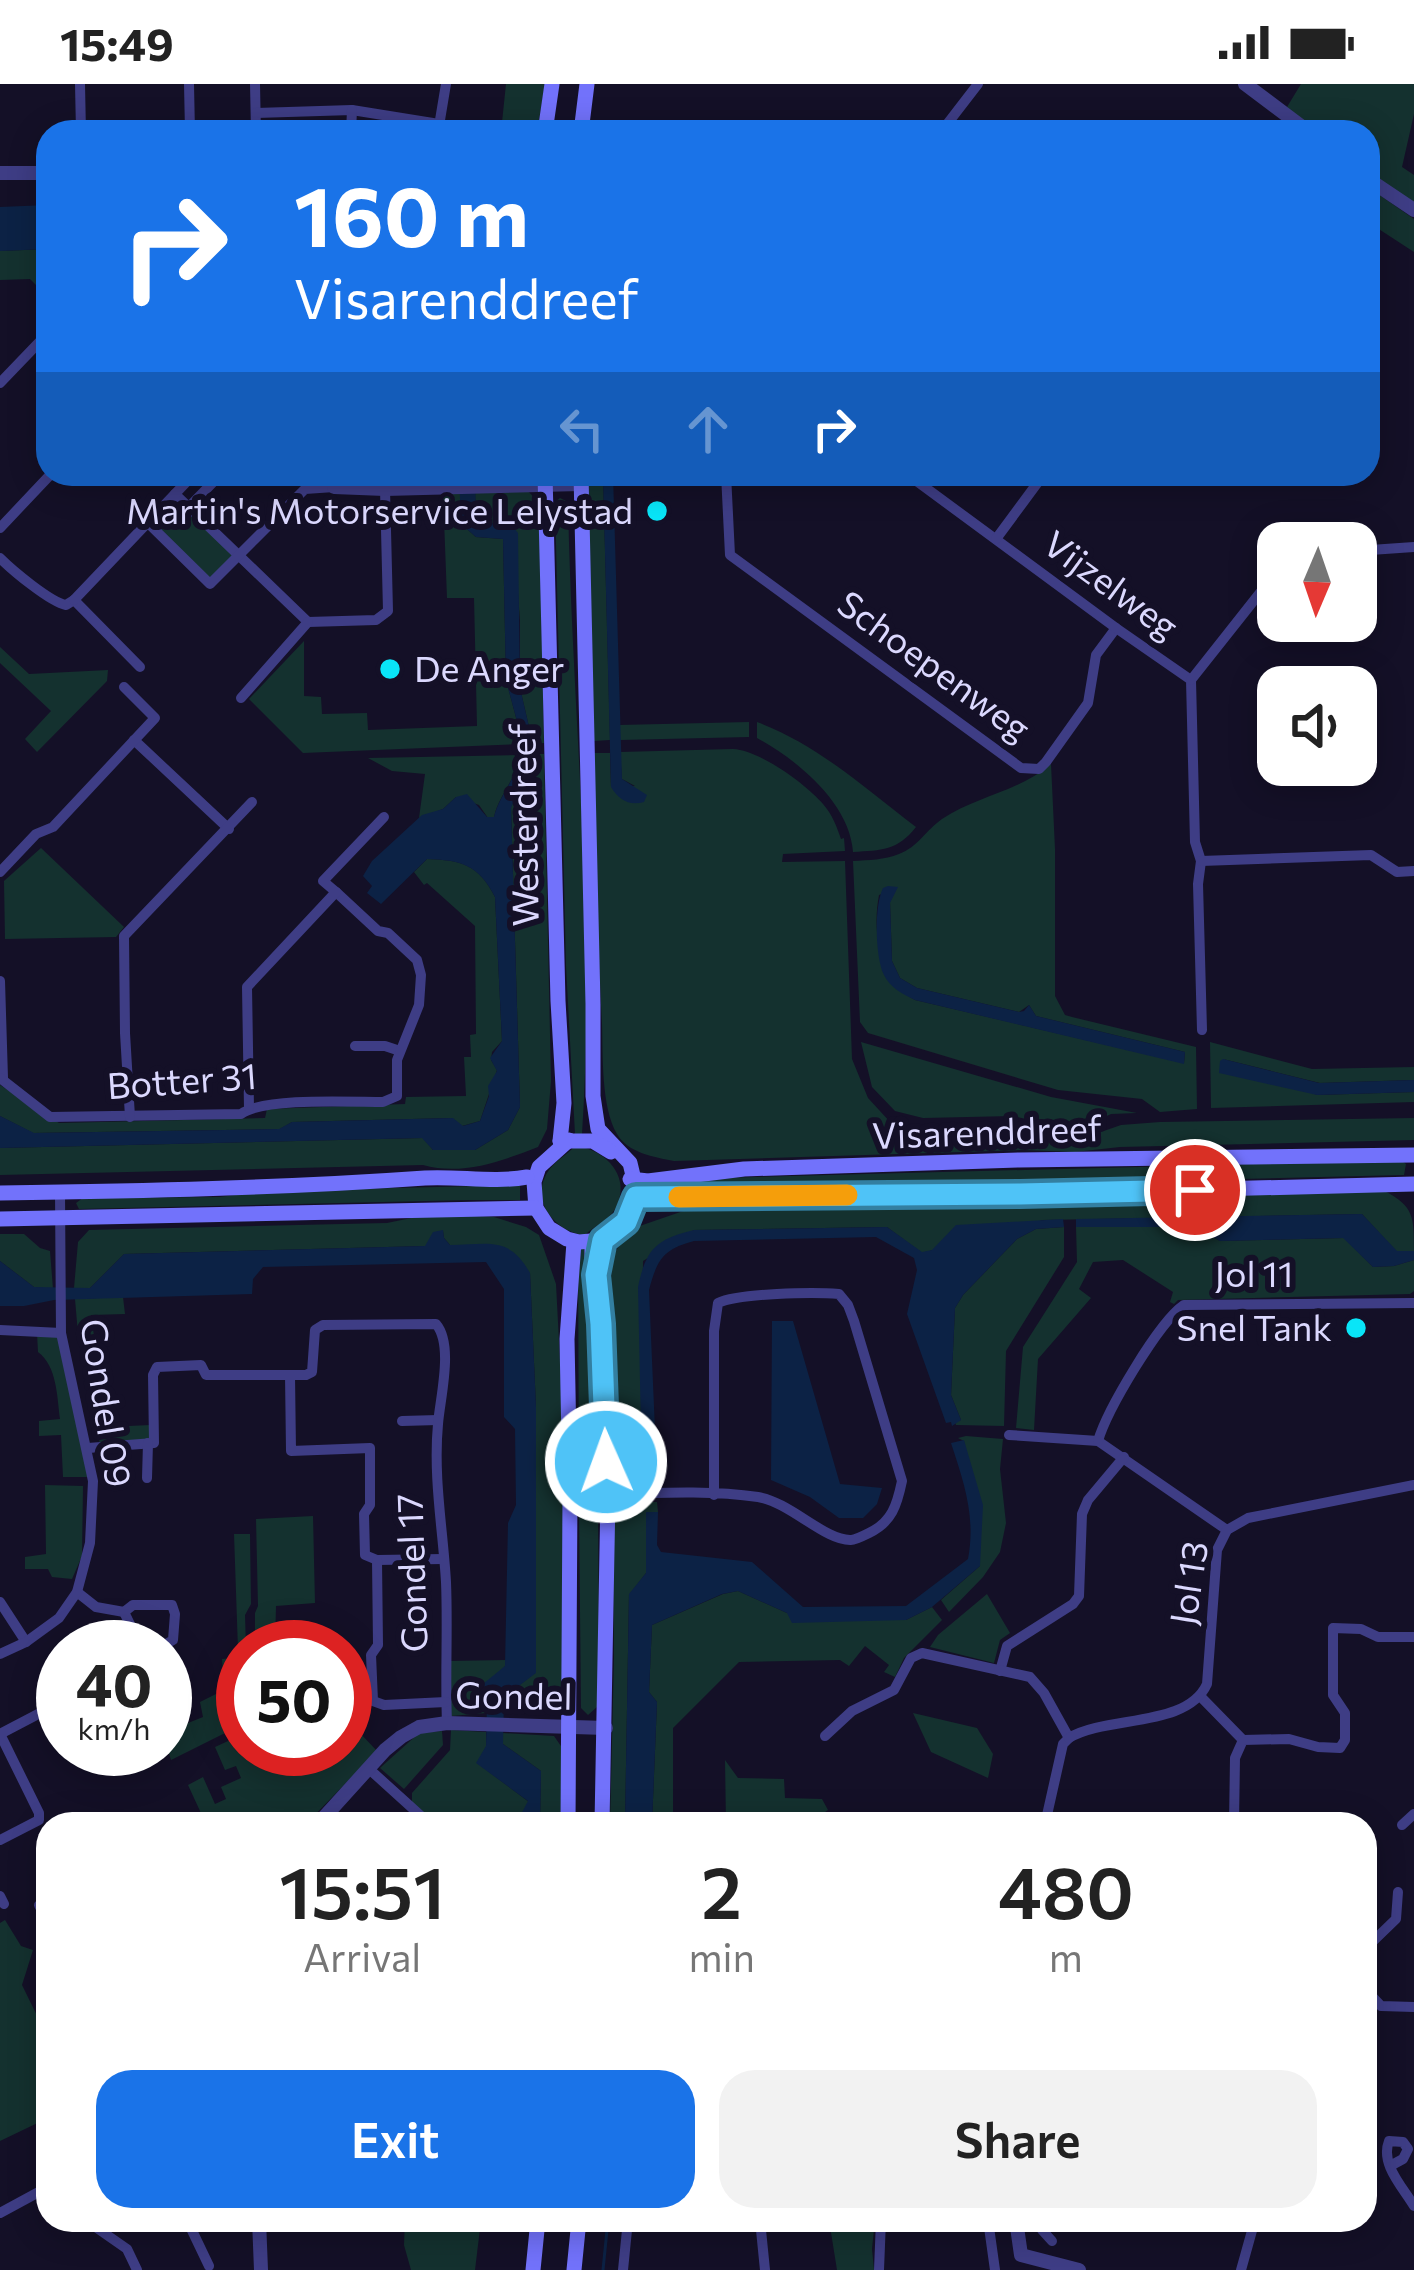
<!DOCTYPE html>
<html lang="en">
<head>
<meta charset="utf-8">
<style>
	:root { --surface:#fff; --page:#f2f2f2; --text:#222; --muted:#767676; --accent:#1a73e8 }
	body { margin:0; font-family:Commissioner,sans-serif; background:var(--page); color:var(--text); height:100vh; display:flex; flex-direction:column; font-size:45px; white-space:nowrap }
	* { box-sizing:border-box; margin:0 }
	p { font-size:39px; color:var(--muted) }
	.icon { flex:none; width:66px; height:66px; fill:none; stroke:currentColor; stroke-width:2; stroke-linecap:round; stroke-linejoin:round }
	.map { position:relative; flex:1; overflow:hidden }
	.panel { position:absolute; left:36px; top:1728px; width:1341px; height:420px; display:flex; flex-direction:column; background:var(--surface); border-radius:36px; box-shadow:0 6px 30px #0003 }
	.panel>* { flex:none }
	.banner { position:absolute; left:36px; top:36px; width:1344px; height:366px; border-radius:36px; box-shadow:0 6px 30px #0003; background:#1a73e8; color:#fff; overflow:hidden }
	.needle { width:78px; rotate:182deg }
	.tools { position:absolute; left:1257px; top:438px; display:grid; gap:24px }
	.tools a { display:grid; place-items:center; width:120px; height:120px; border-radius:24px; background:var(--surface); box-shadow:0 6px 30px #0003; font-size:60px }
	.speed { position:absolute; left:36px; top:1536px; display:flex; gap:24px; font-size:60px; font-weight:700; text-align:center }
	.speed>* { display:grid; place-content:center; width:156px; height:156px; border-radius:50%; background:var(--surface); box-shadow:0 6px 30px #0003; line-height:1 }
	.speed small { font-size:30px; font-weight:400 }
	.speed .limit { border:18px solid #d22; background:#fff; color:#111 }
	.pin { position:absolute; display:grid; place-items:center; width:102px; height:102px; color:#fff; margin:-51px; border:6px solid #fff; border-radius:50%; box-shadow:0 3px 12px #0007 }
	.me { position:absolute; width:132px; margin:-66px; rotate:358deg; stroke-linejoin:round; filter:drop-shadow(0 0 9px #0008) }
	.turn { display:flex; align-items:center; gap:42px; height:252px; padding:0 60px; font-size:54px }
	.turn .icon { width:156px; height:156px; stroke-width:2.5 }
	.turn b { display:block; font-size:84px; line-height:102px }
	.lanes { display:flex; align-items:center; height:114px; padding:0 60px; background:#0003; justify-content:center; gap:60px; direction:ltr }
	.lanes .off { opacity:.35 }
	.eta { display:flex; justify-content:space-evenly; align-items:center; height:204px; text-align:center }
	.eta b { font-size:72px; font-weight:600; line-height:84px }
	.action { display:flex; gap:24px; margin-top:auto; padding:24px 60px }
	.action a { flex:1; height:138px; border-radius:36px; background:var(--accent); color:#fff; font-size:48px; font-weight:600; line-height:138px; text-align:center }
	.action a+a { background:var(--page); color:var(--text) }
	.status { display:flex; justify-content:space-between; align-items:center; height:84px; padding:0 60px; background:var(--surface); direction:ltr }
	.status svg { height:33px; fill:currentColor }
	.map>svg:first-child { display:block }
	.green { fill:#14312f; fill-rule:evenodd }
	.water { fill:#0c2245 }
	.lines { fill:none; stroke-linecap:round; stroke-linejoin:round }
	.stream { stroke:#0c2245; stroke-width:3 }
	.minor { stroke:#3e3d85; stroke-width:10 }
	.tertiary { stroke:#3e3d85; stroke-width:14 }
	.secondary { stroke:#7272fb; stroke-width:15 }
	.route-casing { stroke:#337fa1; stroke-width:30 }
	.route { stroke:#4fc3f7; stroke-width:21 }
	.slow { stroke:#f59e0b; stroke-width:21 }
	.poi-dot { fill:#09e5f8; stroke:#141027; stroke-width:4.5 }
	.labels { text-anchor:middle; stroke-width:12; stroke-linejoin:round; paint-order:stroke }
	.poi-label { font-size:36px; fill:#dbd8fe; stroke:#141027; text-anchor:end }
	.street-label { font-size:36px; fill:#dbd8fe; stroke:#141027 }
</style>
</head>
<body>
<div class="status"><b>15:49</b><svg viewBox="0 0 49 12"><path d="M0 12V9h3v3zM5 12V6h3v6zM10 12V3h3v9zM15 12V0h3v12zM26 1h20v11H26zM47 4h2v5h-2z"/></svg></div>
<div class="map">
<svg width="1414" height="2186" viewBox="0 0 1414 2186">
	<rect width="100%" height="100%" fill="#141027"/>
	<g class="green">
		<polygon points="506,0 545,0 537,48 501,48"/>
		<polygon points="1301,0 1414,0 1414,30 1402,83 1414,91 1414,121 1368,88 1368,48 1314,48 1287,23"/>
		<polygon points="1368,103 1414,135 1414,168 1368,138"/>
		<polygon points="48,165 48,213 30,195 0,196 0,167"/>
		<polygon points="587,390 603,390 610,656 594,657"/>
		<polygon points="475,407 528,407 539,419 544,659 533,660 520,604 520,537 513,443 476,436"/>
		<polygon points="460,408 461,440 476,453 503,455 506,596 521,652 521,660 303,669 249,615 304,557 304,612 321,613 322,630 367,629 368,646 477,642 474,514 447,514 443,409"/>
		<path d="M560,414l8,4c4,210 28,421 14,632h-7l-9,-168 -11,-464z"/>
		<polygon points="175,419 185,425 234,472 210,496 156,440"/>
		<polygon points="0,563 29,590 108,586 107,597 37,668 25,655 51,627 0,579"/>
		<polygon points="749,638 749,653 620,656 619,641"/>
		<path d="M757,638c60,22 109,67 159,105 -19,24 -34,23 -63,25 -3,-49 -57,-93 -96,-114z"/>
		<path d="M733,665c26,1 73,35 90,55 9,10 14,23 18,35l3,-1 1,13 -62,3 -1,8 63,-1 7,198 16,39 23,25 16,5 106,-4 31,10 54,-1 23,-8 39,-3 254,-4v22l-294,7 -45,5 -53,-2 -348,11c-20,-4 -46,-8 -57,-27 -16,-27 -14,-79 -15,-110 -5,-91 -7,-181 -9,-271h17l1,34 24,-1 -13,-7 -2,-27z"/>
		<path d="M533,670h11l7,327 -4,48 -9,18c-36,14 -76,29 -115,18l-423,10v-27l423,-10 10,12h42l33,-20 12,-23 -9,-300z"/>
		<path d="M520,671c-2,22 -21,39 -26,62l-6,1 -9,-13 -23,-8 -13,12 -24,9 6,-44 -33,-3 -24,-13z"/>
		<path d="M1051,680l4,85v147l10,19 7,2 124,30 1,62 -37,3 -18,-13 -84,-9 -190,-57 -8,-11 -7,-161c16,-1 31,-1 46,-7 19,-7 27,-24 43,-35 35,-23 78,-28 109,-55zM897,804l-7,14 2,59 8,17 17,10 102,24 10,-7 7,11 149,36 -1,11 -269,-63c-36,-18 -43,-69 -36,-105z"/>
		<polygon points="41,764 124,843 116,853 5,855 4,797"/>
		<path d="M427,775c35,1 52,6 68,38l7,144 -10,11 -1,8 6,10 -17,51 -18,5 -10,-8 -160,4 -12,7 -247,4 -33,-17v-31l59,38 206,-5 2,-9 138,-5 1,-7 60,-1 -2,-39h7l-1,-22 6,-1 -1,-108 -48,-43 -3,2 -10,-13z"/>
		<polygon points="861,958 1051,1013 1137,1029 1111,1030 1090,1040 1061,1039 1044,1039 1013,1032 923,1034 895,1027 872,1003"/>
		<polygon points="1210,958 1312,985 1414,983 1414,996 1320,999 1223,975 1317,1011 1414,1008 1414,1018 1211,1024"/>
		<path d="M575,1062c31,3 58,32 40,63 -7,12 -21,17 -30,26 -29,-3 -55,-33 -38,-62 7,-12 19,-17 28,-27z"/>
		<polygon points="1400,1076 1406,1080 1404,1091 754,1107 641,1106 642,1101 680,1095"/>
		<polygon points="520,1101 520,1116 470,1116 79,1125 76,1119 83,1114 219,1113 267,1107"/>
		<path d="M1385,1107c29,16 29,25 29,60l-17,1 -35,-38 -319,6 -121,33 -35,-26 -193,3 -51,31 -1,214 15,2v14l-31,-1 -14,-11 -3,-179 4,-44 15,-26 64,-22z"/>
		<polygon points="472,1132 494,1133 526,1143 539,1151 556,1200 563,1334 564,1611 550,1625 503,1628 504,1613 536,1588 536,1323 530,1189 450,1161 444,1154 443,1147 426,1162 124,1170 90,1204 74,1204 78,1158 89,1146 387,1139 416,1133"/>
		<polygon points="1064,1143 1064,1173 1006,1267 1004,1342 956,1341 955,1338 961,1336 951,1311 955,1224 963,1211 1017,1155 1036,1145"/>
		<polygon points="1076,1143 1195,1143 1220,1157 1344,1154 1373,1183 1394,1182 1414,1176 1414,1207 1410,1210 1178,1216 1174,1220 1170,1218 1173,1208 1123,1176 1093,1178 1079,1205 1091,1214 1038,1275 1034,1346 1016,1344 1023,1263 1077,1178"/>
		<polygon points="0,1150 24,1150 40,1164 50,1167 53,1205 34,1203 0,1177"/>
		<polygon points="578,1163 586,1163 593,1216 598,1398 579,1398"/>
		<polygon points="123,1213 125,1230 91,1231 107,1343 150,1341 150,1357 100,1361 78,1250 75,1215"/>
		<path d="M37,1249l23,2 28,142h-25l-2,-42 -22,1v-15l21,-2c-3,-23 -3,-53 -22,-67z"/>
		<polygon points="966,1352 1003,1355 1000,1385 1006,1439 1000,1468 983,1493 949,1528 941,1516 980,1482 964,1357 958,1354"/>
		<polygon points="45,1401 83,1402 82,1472 72,1495 52,1493 48,1485 25,1485 25,1473 46,1470"/>
		<polygon points="642,1418 657,1418 658,1428 646,1429 646,1489 629,1511 625,1740 610,1740 614,1574 613,1434 623,1421"/>
		<polygon points="579,1425 598,1425 599,1606 598,1622 588,1631 581,1624"/>
		<polygon points="313,1432 315,1519 276,1522 275,1563 255,1563 255,1529 258,1522 256,1435"/>
		<polygon points="234,1450 250,1450 251,1520 245,1531 246,1563 238,1566"/>
		<polygon points="738,1507 787,1529 906,1536 932,1523 942,1536 904,1574 895,1593 884,1588 889,1581 865,1562 849,1582 840,1576 739,1578 673,1644 673,1740 652,1740 657,1618 649,1608 652,1541 723,1510"/>
		<polygon points="987,1510 1010,1549 1000,1556 994,1579 930,1563 938,1551"/>
		<polygon points="243,1573 243,1640 171,1676 165,1656 184,1648 183,1641 203,1633 200,1618 224,1606 222,1575"/>
		<path d="M506,1576c-2,19 -18,34 -20,53l-35,3 -2,-55z"/>
		<polygon points="913,1629 977,1644 993,1670 988,1694 931,1668"/>
		<polygon points="451,1646 486,1648 486,1663 477,1679 529,1718 520,1735 526,1740 403,1740 412,1730 412,1709 450,1666"/>
		<polygon points="442,1647 443,1661 404,1705 380,1684 419,1649"/>
		<polygon points="359,1648 377,1667 306,1740 291,1740 288,1736 279,1740 206,1740 188,1701 203,1693 215,1720 226,1715 221,1703 241,1694 236,1682 225,1686 215,1663 239,1652 243,1651 243,1665 345,1665 345,1649"/>
		<polygon points="503,1649 554,1652 563,1665 561,1740 540,1740 541,1687 503,1660"/>
		<polygon points="725,1676 738,1694 784,1695 785,1714 822,1715 828,1726 807,1740 726,1740"/>
		<polygon points="5,1836 21,1862 33,1866 22,1901 48,1954 48,2034 0,2057 0,1839"/>
		<polygon points="405,2136 481,2136 475,2186 411,2186 404,2161"/>
		<polygon points="829,2136 875,2136 872,2165 874,2186 837,2186"/>
	</g>
	<g class="water">
		<polygon points="48,121 48,165 0,167 0,123"/>
		<path d="M459,390h16l1,47c15,5 31,-2 42,12l2,155 13,56h-12v-8l-15,-56 -3,-141 -27,-2 -15,-13z"/>
		<path d="M603,390h10l9,305 25,16 -3,7c-15,4 -25,-2 -33,-15z"/>
		<path d="M533,670l-22,54 9,299 -12,23 -33,20h-42l-11,-12 -422,10v-32l34,17 245,-4 13,-7 161,-4 10,8 17,-5 9,-25 -1,-10 9,-15 -7,-13 12,-17 -7,-144c-16,-32 -34,-37 -68,-38l-46,45 -14,-11 5,-7 -9,-10 9,-15 50,-46 21,-6 13,-12 11,-3 20,23h7c5,-22 24,-40 26,-62z"/>
		<path d="M888,802l10,1 -8,16 2,58 8,17 17,10 102,24 5,-1 5,-6 7,11 149,36 -1,12 -269,-64c-12,-6 -25,-12 -31,-25 -9,-18 -10,-69 -1,-87z"/>
		<polygon points="1223,975 1319,999 1414,996 1414,1008 1317,1011 1219,989 1220,977"/>
		<polygon points="1362,1130 1397,1167 1414,1167 1414,1176 1394,1182 1373,1183 1343,1154 1220,1157 1195,1143 1076,1143 1076,1135"/>
		<path d="M1063,1135l1,8 -28,2 -19,10 -54,56 -8,13 -4,87 10,25 -9,6 -1,-4 -5,1 -39,-109 10,-44 -3,-12 -38,-21 -182,4c-31,8 -37,19 -45,49l8,187 -15,-1 -4,-189c8,-38 18,-48 56,-57l193,-3 35,25 10,-2 24,-25z"/>
		<path d="M443,1146l1,8 6,7c38,0 59,-10 80,28l6,134v266l-32,24 -1,47 38,27 -1,53h-14l-7,-6 9,-17 -52,-38 10,-17 1,-42 -5,-6 1,-14 22,-18 3,-143 8,-18 -1,-76 -11,-12v-128l-18,-27 -223,5 -10,12 -1,15 -198,6 -30,6h-24v-45l34,26 56,1 34,-34 301,-8 8,-14z"/>
		<polygon points="772,1237 793,1237 840,1400 882,1404 877,1420 863,1434 839,1434 810,1413 771,1396"/>
		<path d="M964,1356l19,65 -3,61 -48,41 -26,13 -114,3 -5,-10 -49,-22 -16,3 -70,31 -3,67 8,10 -5,122h-27l4,-230 17,-21v-61h12l-1,33 4,7 91,10 51,45 103,-1 62,-47c8,-42 -4,-76 -17,-116z"/>
	</g>
	<g class="lines">
		<polyline class="stream" points="603,2186 608,2136"/>
		<g class="minor">
			<polyline points="80,0 81,48"/>
			<polyline points="189,0 190,48"/>
			<polyline points="255,0 256,48"/>
			<polyline points="256,29 352,26 439,40"/>
			<polyline points="351,48 352,26"/>
			<polyline points="438,48 446,0"/>
			<polyline points="941,48 978,0"/>
			<polyline points="0,299 48,249"/>
			<polyline points="726,390 730,471 1021,684 1039,685 1046,678 1088,619 1096,571 1116,544"/>
			<polyline points="907,390 1116,544 1191,596 1195,758 1201,777 1198,800 1202,946"/>
			<polyline points="175,410 308,538 376,536 388,527 385,405"/>
			<polyline points="189,423 221,390"/>
			<polyline points="148,439 210,500 305,405 334,403"/>
			<polyline points="0,444 51,390"/>
			<polyline points="996,455 1044,390"/>
			<polyline points="1356,467 1414,463"/>
			<path d="M0,474c12,12 50,44 66,47l8,-5 66,67"/>
			<polyline points="74,516 194,390"/>
			<polyline points="1191,596 1278,486"/>
			<polyline points="241,614 308,538"/>
			<polyline points="134,656 229,745"/>
			<polyline points="1201,777 1371,771 1397,788 1414,787"/>
			<polyline points="0,788 36,750 53,743 155,634 124,603"/>
			<polyline points="0,897 3,994"/>
			<polyline points="355,962 385,962 400,967"/>
			<path d="M0,994l50,39 191,-3c23,-17 111,-12 142,-12l14,-6v-36l22,-55 2,-30 -4,-15 -29,-27 -10,-2 -42,-39"/>
			<polyline points="249,1024 247,903 336,808 323,797 384,733"/>
			<polyline points="130,1033 125,949 124,852 252,718"/>
			<polyline points="0,1246 61,1249"/>
			<polyline points="290,1291 291,1367 370,1364 370,1421 364,1430 365,1471 377,1476 443,1475"/>
			<polyline points="402,1337 438,1336"/>
			<polyline points="1009,1351 1098,1357 1227,1446"/>
			<path d="M1098,1357c9,-31 61,-119 86,-136l230,-2"/>
			<path d="M88,1364l66,-5 -1,-68 4,-8 44,-2 5,10h100l6,-3 3,-42 8,-5 113,-1c18,21 4,74 2,100 -5,53 5,106 8,158 2,47 -1,94 1,141"/>
			<polyline points="147,1394 148,1359"/>
			<path d="M570,1411c62,0 127,-7 188,2 32,5 67,44 93,43 4,0 14,-5 18,-7 23,-11 28,-28 33,-52l-48,-160 -6,-16 -9,-11c-25,-2 -100,-1 -121,9l-4,28v164"/>
			<polyline points="377,1476 378,1561 371,1571 373,1617 384,1621 446,1618"/>
			<polyline points="77,1508 96,1523 124,1528"/>
			<polyline points="0,1518 26,1558"/>
			<polyline points="141,1563 124,1528 133,1521 172,1521 175,1530 173,1556 161,1563"/>
			<polyline points="0,1570 26,1558 59,1534 77,1508 90,1459 93,1397 61,1249 60,1108"/>
			<polyline points="1000,1587 1007,1562 1073,1520 1079,1512 1082,1430 1088,1416 1124,1373"/>
			<polyline points="1201,1613 1243,1656"/>
			<polyline points="825,1652 852,1627 894,1606 911,1574 922,1569 1030,1593 1044,1609 1069,1654 1063,1660 1045,1740"/>
			<path d="M1069,1654c39,-23 118,-10 138,-54l10,-134 10,-20 21,-12 166,-33"/>
			<polyline points="368,1684 421,1732 422,1740"/>
			<polyline points="1234,1740 1235,1674 1243,1656 1289,1655 1318,1663 1340,1664 1345,1656 1345,1629 1333,1611 1333,1544 1361,1545 1378,1553 1414,1553"/>
			<polyline points="1402,1741 1414,1730"/>
			<polyline points="0,1756 39,1736 39,1729 0,1650 63,1617"/>
			<polyline points="0,1812 4,1820"/>
			<polyline points="48,1816 39,1821 48,1839"/>
			<polyline points="1365,1865 1396,1835 1398,1808"/>
			<polyline points="1365,1905 1381,1922 1414,1923"/>
			<path d="M1390,2082l13,-7 5,-10 -5,-7 -14,-1c-9,23 13,45 25,65"/>
			<polyline points="0,2129 48,2103"/>
			<polyline points="91,2136 94,2142 127,2165 137,2186"/>
			<polyline points="187,2136 209,2182"/>
			<polyline points="760,2136 765,2186"/>
			<polyline points="988,2136 995,2186"/>
			<polyline points="1041,2136 1042,2146 1052,2157"/>
			<polyline points="623,2186 628,2136"/>
			<polyline points="879,2186 881,2136"/>
			<polyline points="1241,2186 1255,2136"/>
		</g>
		<g class="tertiary">
			<polyline points="1245,0 1309,48"/>
			<polyline points="0,89 48,89"/>
			<polyline points="1368,95 1414,126"/>
			<polyline points="334,390 334,403 385,405 581,400"/>
			<polyline points="318,1740 385,1666 401,1653 419,1643 447,1639 606,1644"/>
			<polyline points="259,2136 261,2186"/>
			<polyline points="1016,2136 1021,2171 1079,2186"/>
		</g>
		<g class="secondary">
			<polyline points="545,48 552,0"/>
			<polyline points="581,48 587,0"/>
			<polyline points="545,390 558,917 564,1019 560,1057"/>
			<polyline points="569,1056 539,1083 534,1098 536,1124 549,1144 567,1155 579,1158 603,1156 626,1138 634,1121 636,1104 630,1079 598,1045 593,1012 593,920 581,390"/>
			<polyline points="560,1057 593,1057 611,1068"/>
			<polyline points="630,1095 648,1097 744,1085 1019,1076 1414,1071"/>
			<path d="M0,1109c142,-2 284,-5 425,-15 34,-2 68,5 102,-1"/>
			<polyline points="636,1113 1020,1110 1414,1100"/>
			<polyline points="0,1135 536,1124"/>
			<polyline points="592,1158 592,1179 596,1191 601,1240 608,1411 602,1740"/>
			<polyline points="568,1740 570,1411 567,1255 574,1158"/>
			<polyline points="533,2186 538,2136"/>
			<polyline points="574,2186 579,2136"/>
		</g>
	</g>
	<g class="lines">
		<defs>
			<polyline id="route" points="606,1378 601,1240 596,1191 603,1156 626,1138 636,1113 1020,1110 1195,1106"/>
		</defs>
		<use href="#route" class="route-casing"/>
		<use href="#route" class="route"/>
		<polyline class="slow" points="679,1113 847,1111"/>
	</g>
	<g class="poi-dot">
		<circle cx="657" cy="427" r="12"/>
		<circle cx="390" cy="585" r="12"/>
		<circle cx="1356" cy="1244" r="12"/>
	</g>
	<g class="labels">
		<g class="poi-label">
			<text x="633" y="440">Martin's Motorservice Lelystad</text>
			<text x="414" y="598" text-anchor="start">De Anger</text>
			<text x="1332" y="1257">Snel Tank</text>
		</g>
		<g class="street-label">
			<text transform="translate(1111 501) rotate(36)" y="13">Vijzelweg</text>
			<text transform="translate(934 582) rotate(36)" y="13">Schoepenweg</text>
			<text transform="translate(524 741) rotate(-91)" y="13">Westerdreef</text>
			<text transform="translate(182 997) rotate(-4)" y="13">Botter 31</text>
			<text transform="translate(987 1048) rotate(-2)" y="13">Visarenddreef</text>
			<text x="1254" y="1203">Jol 11</text>
			<text transform="translate(106 1319) rotate(81)" y="13">Gondel 09</text>
			<text transform="translate(412 1489) rotate(-92)" y="13">Gondel 17</text>
			<text transform="translate(1189 1499) rotate(-81)" y="13">Jol 13</text>
			<text transform="translate(514 1612) rotate(1)" y="13">Gondel</text>
		</g>
	</g>
</svg>
<div class="tools">
<a><svg class="needle" viewBox="-14 -14 28 28"><path d="M0-13l5 13h-10z" fill="#e53935"/><path d="M0 13l5-13h-10z" fill="#767676"/></svg></a>
<a><svg class="icon" aria-label="sound" viewBox="0 0 24 24"><path d="M4 9h4l5-4v14l-5-4H4zM17 9q2 3 0 6"/></svg></a>
</div>
<div class="speed"><div>40<small>km/h</small></div><div class="limit">50</div></div>
<div class="pin" style="left:1195px;top:1106px;background:#d93025"><svg class="icon" aria-label="arrive" viewBox="0 0 24 24"><path d="M6 21V4h12l-3 4 3 4H6"/></svg></div>
<svg class="me" style="left:606px;top:1378px" viewBox="-20 -20 40 40"><circle r="17" fill="#4fc3f7" stroke="#fff" stroke-width="3"/><path d="M0-11L8 9 0 5-8 9z" fill="#fff"/></svg>
<div class="banner">
<div class="turn"><svg class="icon" aria-label="right" viewBox="0 0 24 24"><path d="M7 20v-9h11M14 6l5 5-5 5"/></svg><div><b>160 m</b>Visarenddreef</div></div>
<div class="lanes"><svg class="icon off" aria-label="left" viewBox="0 0 24 24"><path d="M17 20v-9H6M10 6l-5 5 5 5"/></svg><svg class="icon off" aria-label="ahead" viewBox="0 0 24 24"><path d="M12 20V5M6 11l6-6 6 6"/></svg><svg class="icon" aria-label="right" viewBox="0 0 24 24"><path d="M7 20v-9h11M14 6l5 5-5 5"/></svg></div>
</div>
<section class="panel">
<div class="eta">
<div><b>15:51</b><p>Arrival</p></div>
<div><b>2</b><p>min</p></div>
<div><b>480</b><p>m</p></div>
</div>
<div class="action"><a>Exit</a><a>Share</a></div>
</section>
</div>
</body>
</html>
